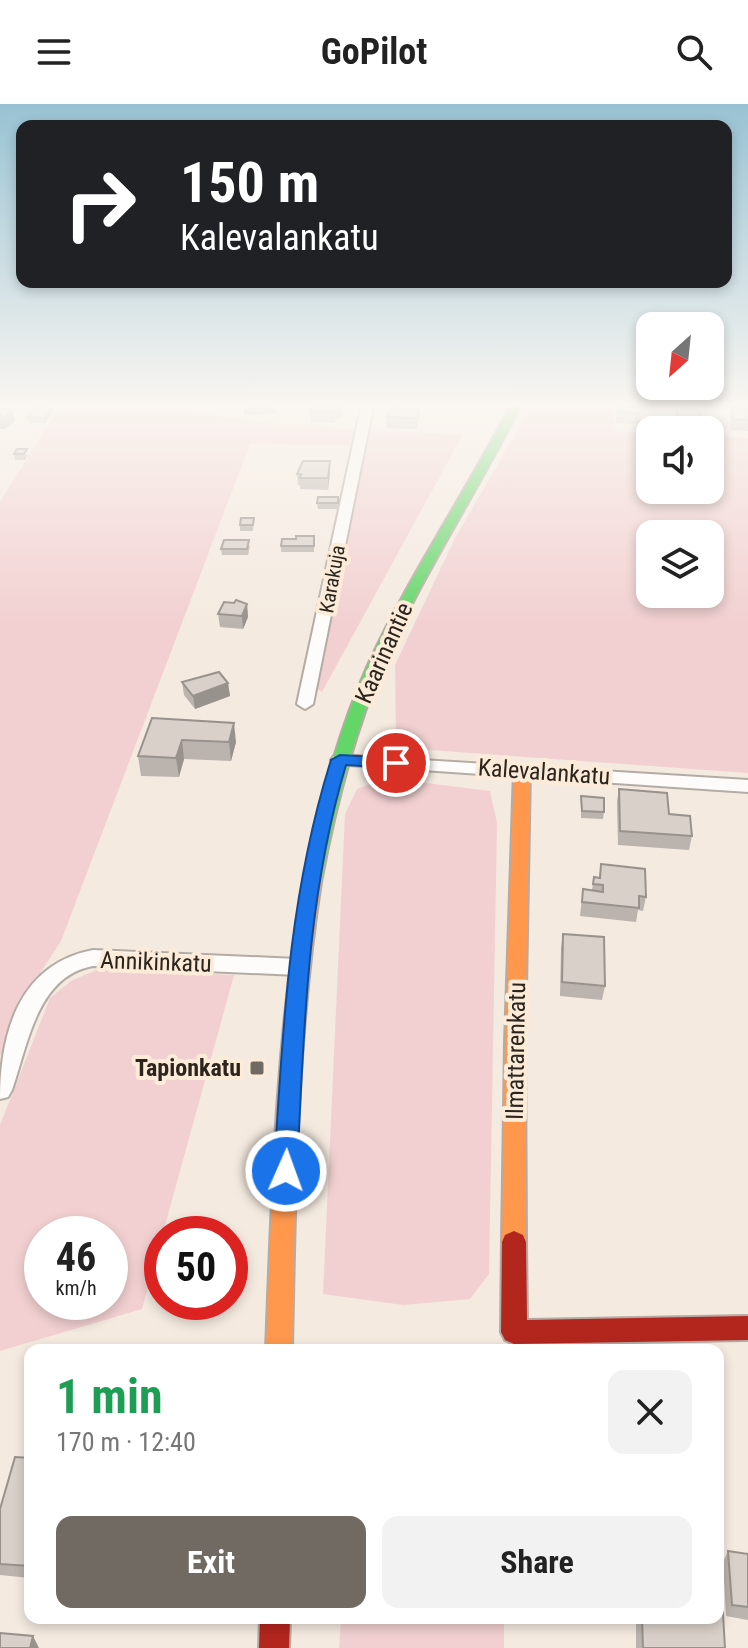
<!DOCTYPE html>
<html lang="en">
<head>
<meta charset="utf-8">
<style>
	:root { --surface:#fff; --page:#f2f2f2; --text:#222; --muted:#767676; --accent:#716a62 }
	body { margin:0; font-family:"Roboto Condensed",sans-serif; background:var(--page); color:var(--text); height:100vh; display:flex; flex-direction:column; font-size:30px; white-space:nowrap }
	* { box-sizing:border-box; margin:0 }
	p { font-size:26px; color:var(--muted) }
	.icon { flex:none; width:44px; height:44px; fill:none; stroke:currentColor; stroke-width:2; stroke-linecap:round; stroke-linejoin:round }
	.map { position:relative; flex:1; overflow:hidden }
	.side { position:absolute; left:24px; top:1240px; width:700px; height:280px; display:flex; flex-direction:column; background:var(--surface); border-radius:16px; box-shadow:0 4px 12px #0003 }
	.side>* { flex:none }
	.guide { position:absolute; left:16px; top:16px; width:716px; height:168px; border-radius:16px; box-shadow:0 4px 12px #0003; background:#202124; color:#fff; overflow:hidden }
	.needle { width:52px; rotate:207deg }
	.controls { position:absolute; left:636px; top:208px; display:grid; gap:16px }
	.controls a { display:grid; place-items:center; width:88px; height:88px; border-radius:16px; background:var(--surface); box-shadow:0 4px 12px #0003; font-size:40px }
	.speed { position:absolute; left:24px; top:1112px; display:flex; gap:16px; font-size:40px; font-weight:700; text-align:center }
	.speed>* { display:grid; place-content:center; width:104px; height:104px; border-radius:50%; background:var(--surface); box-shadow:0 4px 12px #0003; line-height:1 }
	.speed small { font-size:20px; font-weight:400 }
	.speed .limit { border:12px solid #d22; background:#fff; color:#111 }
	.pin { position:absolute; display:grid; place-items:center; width:68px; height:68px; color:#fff; margin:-34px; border:4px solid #fff; border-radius:50%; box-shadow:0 2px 8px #0007 }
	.me { position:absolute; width:88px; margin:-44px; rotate:2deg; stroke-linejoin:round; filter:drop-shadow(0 0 6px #0008) }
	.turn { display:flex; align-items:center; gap:28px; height:168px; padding:0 32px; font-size:36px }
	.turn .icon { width:104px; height:104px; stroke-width:2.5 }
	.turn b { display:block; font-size:56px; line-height:68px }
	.round { display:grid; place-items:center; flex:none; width:84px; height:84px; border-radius:16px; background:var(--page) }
	.summary { display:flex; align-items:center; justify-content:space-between; height:136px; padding:0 32px }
	h1 { font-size:48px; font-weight:700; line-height:60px; color:#1e9e55 }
	.action { display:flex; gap:16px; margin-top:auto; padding:16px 32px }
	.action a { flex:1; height:92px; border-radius:16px; background:var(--accent); color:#fff; font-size:32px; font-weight:700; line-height:92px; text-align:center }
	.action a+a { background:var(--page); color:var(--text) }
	header { display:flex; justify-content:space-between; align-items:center; height:104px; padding:0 32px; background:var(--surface); font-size:36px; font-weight:700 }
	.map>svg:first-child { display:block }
	.green { fill:#f2d0d1; fill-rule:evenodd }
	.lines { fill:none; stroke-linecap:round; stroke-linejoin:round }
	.street-casing { stroke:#b4aca4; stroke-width:4 }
	.fast-casing { stroke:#b4aca4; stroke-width:4 }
	.slow-casing { stroke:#b4aca4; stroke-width:4 }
	.jam-casing { stroke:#b4aca4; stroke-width:4 }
	.street { fill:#fdfcfa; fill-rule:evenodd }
	.fast { fill:#63d668; fill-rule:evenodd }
	.slow { fill:#ff974d; fill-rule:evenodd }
	.jam { fill:#b3261e; fill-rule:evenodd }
	.wall { fill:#bbb3ad }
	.shaded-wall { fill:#98928d }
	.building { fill:#d9d0c9; stroke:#98928d; stroke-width:2 }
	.route { fill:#1a73e8; stroke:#114b97; stroke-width:2 }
	.poi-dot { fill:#716a62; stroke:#fcebd8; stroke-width:3 }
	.labels { text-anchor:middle; stroke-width:8; stroke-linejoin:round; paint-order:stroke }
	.far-street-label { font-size:20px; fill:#2b251e; stroke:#fcebd8 }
	.street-label { font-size:24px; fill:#2b251e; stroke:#fcebd8 }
	.poi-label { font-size:24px; font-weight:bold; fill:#2b251e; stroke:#fcebd8; text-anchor:end }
</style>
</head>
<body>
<header><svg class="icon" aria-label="menu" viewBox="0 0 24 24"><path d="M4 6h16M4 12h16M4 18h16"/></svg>GoPilot<svg class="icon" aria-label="search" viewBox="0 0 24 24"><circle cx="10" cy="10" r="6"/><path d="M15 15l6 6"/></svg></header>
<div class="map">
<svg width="748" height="1544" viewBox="0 0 748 1544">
	<rect width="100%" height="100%" fill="#f4eae0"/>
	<g class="green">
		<polygon points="59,303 158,303 258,318 356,326 352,342 250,340 61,837 24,894 0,952 0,398"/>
		<path d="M531,303h83l1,24 35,2v57h60v-54l38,2v335l-319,-23 -33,-14 -1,-71 60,-127zM710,430v60h-60v-60z"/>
		<polygon points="365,327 463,330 322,588 315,583"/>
		<polygon points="387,674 490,687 497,719 489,1170 470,1195 403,1201 323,1190 345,710 357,685"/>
		<path d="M96,866l138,5 -92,334 -142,42v-226l50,-127 21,-17zM110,1130v68h-68v-68z"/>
		<polygon points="341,1514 504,1514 504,1544 339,1544"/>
	</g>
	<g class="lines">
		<defs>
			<g id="street">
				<polygon points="361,303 373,303 313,600 305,605 297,600"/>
				<polygon points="340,651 748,676 748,688 334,660 331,656 334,652"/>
				<path d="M93,846l204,9 8,3 3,5 -3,5 -8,3 -204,-9c-56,10 -65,78 -81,124l-4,7 -8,2c0,-66 19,-135 93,-149z"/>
			</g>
			<path id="fast" d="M510,303h10c-44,87 -99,169 -137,258 -30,70 -48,143 -62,217l-9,6 -6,-2 -3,-4c15,-74 34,-148 65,-217 41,-89 97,-171 142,-258z"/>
			<g id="slow">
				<polygon points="522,661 530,666 525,939 526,1138 523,1145 514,1149 505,1145 502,1138 505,939 514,666"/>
				<path d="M312,772l9,6c-24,155 -26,311 -29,468h-26c6,-157 10,-313 37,-468z"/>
			</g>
			<g id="jam">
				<polygon points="514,1127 523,1131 526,1138 527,1216 748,1212 748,1236 514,1240 505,1236 501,1228 502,1138 505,1131"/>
				<polygon points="260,1514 290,1514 289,1544 259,1544"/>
			</g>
		</defs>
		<use href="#street" class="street-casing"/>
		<use href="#fast" class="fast-casing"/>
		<use href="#slow" class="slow-casing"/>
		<use href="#jam" class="jam-casing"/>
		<use href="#street" class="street"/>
		<use href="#fast" class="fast"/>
		<use href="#slow" class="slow"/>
		<use href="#jam" class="jam"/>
	</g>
	<g class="wall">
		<polygon points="312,303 343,303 343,307 341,314 336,314 335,319 311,318 310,307"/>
		<polygon points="617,303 642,309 640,320 616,319"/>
		<polygon points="732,303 748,304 748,327 731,326 730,313"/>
		<polygon points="676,304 701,316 699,326 676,326 675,315"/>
		<polygon points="419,306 417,325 387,324 387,313"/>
		<polygon points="52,309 45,319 29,319 28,313"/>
		<polygon points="14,350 28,351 25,356 15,356"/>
		<polygon points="330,357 330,368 328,386 300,385 300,381 298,381 297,370"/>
		<polygon points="338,393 338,405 318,405 317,399"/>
		<polygon points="254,414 253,427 240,427 240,421"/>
		<polygon points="314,432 314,448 281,448 281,442 296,435"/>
		<polygon points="250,442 248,451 222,451 221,445"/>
		<polygon points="234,499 247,500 248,513 243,525 220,523 218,510"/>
		<polygon points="182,578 228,579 230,592 195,605 184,591"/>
		<polygon points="152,614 236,638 231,657 184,655 179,673 141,672 138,652"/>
		<polygon points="619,685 669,710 692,732 689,746 618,741 617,698"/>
		<polygon points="581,692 604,708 603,715 581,714"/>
		<polygon points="601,760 646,793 643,807 638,806 636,818 580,812 583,785 592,786 594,773 599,773"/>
		<polygon points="563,830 605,882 602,896 560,892 561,844"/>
		<polygon points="30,1354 30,1474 0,1471 0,1405"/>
		<polygon points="728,1447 748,1450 748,1516 726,1512 723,1458"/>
		<polygon points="636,1514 718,1514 725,1544 636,1544"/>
	</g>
	<g class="shaded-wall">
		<polygon points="52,303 52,309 45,319 44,314"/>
		<polygon points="244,303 276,303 276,309 244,311"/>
		<polygon points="13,306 15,317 5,325 0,325 0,314"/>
		<polygon points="330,357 330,368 328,386 328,374"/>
		<polygon points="247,500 248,513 243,525 242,512"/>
		<polygon points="228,579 230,592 195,605 193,592"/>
		<polygon points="234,619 236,638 231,657 229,638"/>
		<polygon points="182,636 184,655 179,673 176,654"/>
		<polygon points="33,1532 39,1544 30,1544"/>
	</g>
	<g class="building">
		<polygon points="36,303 52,303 44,314 28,313"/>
		<polygon points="312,303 341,303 336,303 334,308 310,307"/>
		<polygon points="617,303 642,303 642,309 617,308"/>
		<polygon points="732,303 748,304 748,316 733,315"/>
		<polygon points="0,304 13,306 3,314 0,314"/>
		<polygon points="395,304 419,306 418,314 387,313 389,305"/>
		<polygon points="676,304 699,305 701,316 678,315"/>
		<polygon points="17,345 27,345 24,350 14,350"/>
		<polygon points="303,357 330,357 328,374 300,374 301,370 297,370"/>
		<polygon points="318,393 338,393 338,399 317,399"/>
		<polygon points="241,414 254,414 253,421 240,421"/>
		<polygon points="296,432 314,432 314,442 281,442 282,435 296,435"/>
		<polygon points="224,436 249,436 247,445 221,445"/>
		<polygon points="236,496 247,500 242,512 218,510 224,498 234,499"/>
		<polygon points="219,568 228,579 193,592 182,578"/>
		<polygon points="152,614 234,619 229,638 182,636 176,654 138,652"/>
		<polygon points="619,685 667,689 669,710 690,712 692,732 620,727"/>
		<polygon points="581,692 604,694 604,708 582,707"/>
		<polygon points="601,760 645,765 646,793 639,792 639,804 582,798 583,785 603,788 603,781 593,780 594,773 600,774"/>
		<polygon points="563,830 604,833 605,882 562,878"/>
		<polygon points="15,1353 30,1354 30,1462 0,1460 0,1405"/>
		<polygon points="728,1447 748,1450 748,1503 732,1501"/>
		<polygon points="718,1475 721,1475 725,1544 643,1544 642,1514 718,1514"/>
		<polygon points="0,1529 33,1532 30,1544 0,1544"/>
	</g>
	<linearGradient id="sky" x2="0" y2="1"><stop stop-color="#98c2d3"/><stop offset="0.58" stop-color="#faf6f1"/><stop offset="1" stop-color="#faf6f1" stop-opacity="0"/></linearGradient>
	<rect width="748" height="519" fill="url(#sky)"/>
	<path class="route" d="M340,651l56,3 8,5 -8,5 -50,-3c-40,133 -42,269 -49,406l-3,7 -8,3 -9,-3 -3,-7c9,-142 14,-274 57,-411z"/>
	<rect class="poi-dot" x="249" y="956" width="16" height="16" rx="4"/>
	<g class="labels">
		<g class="far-street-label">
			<text transform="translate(332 475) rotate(-80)" y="7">Karakuja</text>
		</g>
		<g class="street-label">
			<text transform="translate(384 549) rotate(-66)" y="8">Kaarinantie</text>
			<text transform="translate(544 668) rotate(4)" y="8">Kalevalankatu</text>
			<text transform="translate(156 858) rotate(2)" y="8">Annikinkatu</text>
			<text transform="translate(516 947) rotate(-89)" y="8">Ilmattarenkatu</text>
		</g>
		<g class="poi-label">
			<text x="241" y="972">Tapionkatu</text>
		</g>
	</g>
</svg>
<div class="controls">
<a><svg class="needle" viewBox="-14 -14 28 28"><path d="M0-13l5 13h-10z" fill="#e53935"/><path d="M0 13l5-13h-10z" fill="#767676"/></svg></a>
<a><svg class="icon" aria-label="sound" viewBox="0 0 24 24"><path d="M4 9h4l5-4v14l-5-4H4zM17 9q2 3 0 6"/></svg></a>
<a><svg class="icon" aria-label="layers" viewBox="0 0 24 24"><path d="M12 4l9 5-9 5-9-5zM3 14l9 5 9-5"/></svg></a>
</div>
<div class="speed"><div>46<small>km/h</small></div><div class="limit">50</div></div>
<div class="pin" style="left:396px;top:659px;background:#d93025"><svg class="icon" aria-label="arrive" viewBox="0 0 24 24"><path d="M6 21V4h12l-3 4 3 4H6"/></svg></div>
<svg class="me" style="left:286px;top:1067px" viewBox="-20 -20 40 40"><circle r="17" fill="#1a73e8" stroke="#fff" stroke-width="3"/><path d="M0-11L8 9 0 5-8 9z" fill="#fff"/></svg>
<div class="guide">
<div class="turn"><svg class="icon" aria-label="right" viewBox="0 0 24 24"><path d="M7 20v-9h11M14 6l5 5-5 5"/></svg><div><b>150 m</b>Kalevalankatu</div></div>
</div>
<section class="side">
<div class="summary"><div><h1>1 min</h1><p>170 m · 12:40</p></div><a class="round"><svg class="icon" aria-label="close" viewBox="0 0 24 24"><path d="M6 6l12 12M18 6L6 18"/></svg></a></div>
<div class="action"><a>Exit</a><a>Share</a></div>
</section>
</div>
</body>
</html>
